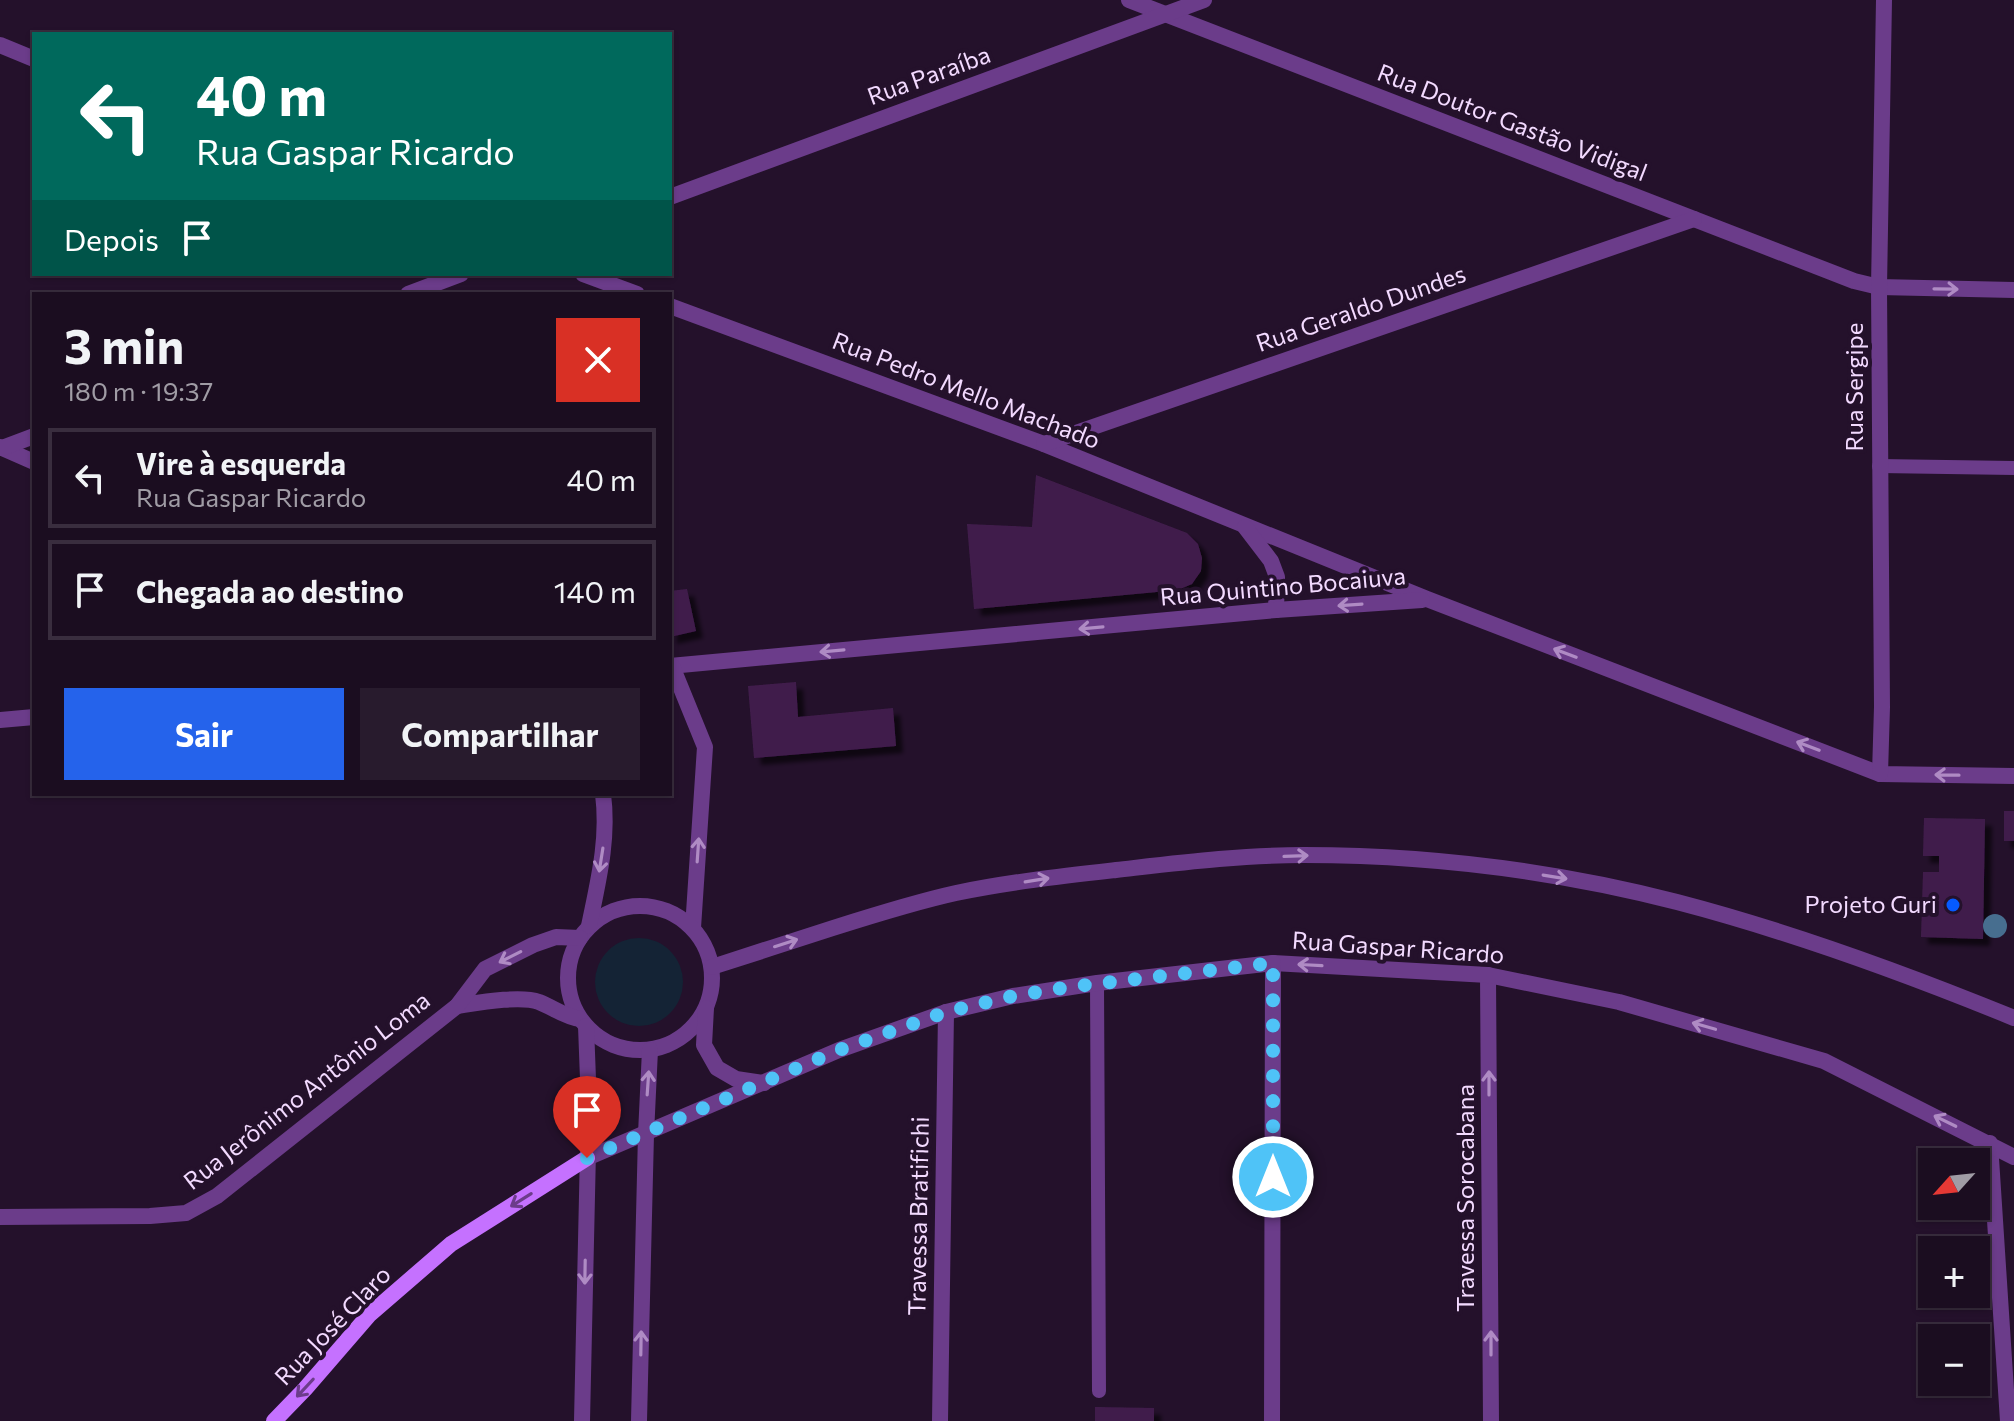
<!DOCTYPE html>
<html lang="pt">
<head>
<meta charset="utf-8">
<style>
	:root { --surface:#1b0d20; --page:#281b2d; --text:#f1f3f6; --muted:#a09ca5; --line:#392d3e; --accent:#2563eb }
	body { margin:0; font-family:Commissioner,sans-serif; background:var(--page); color:var(--text); height:100vh; display:flex; flex-direction:column; font-size:30px; white-space:nowrap }
	* { box-sizing:border-box; margin:0 }
	p { font-size:26px; color:var(--muted) }
	.icon { flex:none; width:44px; height:44px; fill:none; stroke:currentColor; stroke-width:2; stroke-linecap:round; stroke-linejoin:round }
	.map { position:relative; flex:1; overflow:hidden }
	.side { position:absolute; left:32px; top:292px; width:640px; height:504px; display:flex; flex-direction:column; background:var(--surface); border-radius:0px; box-shadow:0 2px 6px #0004,0 0 0 2px var(--line) }
	.side>* { flex:none }
	.banner { position:absolute; left:32px; top:32px; width:640px; height:244px; border-radius:0px; box-shadow:0 2px 6px #0004,0 0 0 2px var(--line); background:#00695c; color:#fff; overflow:hidden }
	.needle { width:52px; rotate:243deg }
	.tools { position:absolute; left:1918px; top:1148px; display:grid; gap:16px }
	.tools a { display:grid; place-items:center; width:72px; height:72px; border-radius:0px; background:var(--surface); box-shadow:0 2px 6px #0004,0 0 0 2px var(--line); font-size:40px }
	.pin { position:absolute; display:grid; place-items:center; width:68px; height:68px; color:#fff; margin:-82px -34px; border-radius:50% 50% 50% 0; rotate:-45deg; box-shadow:0 0 8px #0007 }
	.pin .icon { rotate:45deg }
	.me { position:absolute; width:88px; margin:-44px; rotate:0deg; stroke-linejoin:round; filter:drop-shadow(0 0 6px #0008) }
	.turn { display:flex; align-items:center; gap:28px; height:168px; padding:0 32px; font-size:36px }
	.turn .icon { width:104px; height:104px; stroke-width:2.5 }
	.turn b { display:block; font-size:56px; line-height:68px }
	.then { display:flex; align-items:center; height:76px; padding:0 32px; background:#0003; gap:16px; font-size:30px }
	.round { display:grid; place-items:center; flex:none; width:84px; height:84px; border-radius:0px; background:var(--page) }
	.headline { display:flex; align-items:center; justify-content:space-between; height:136px; padding:0 32px }
	h1 { font-size:48px; font-weight:700; line-height:60px }
	.primary-button { display:flex; gap:16px; margin-top:auto; padding:16px 32px }
	.primary-button a { flex:1; height:92px; border-radius:0px; background:var(--accent); color:#fff; font-size:32px; font-weight:700; line-height:92px; text-align:center }
	.primary-button a+a { background:var(--page); color:var(--text) }
	ul { padding:0; list-style:none }
	li { display:flex; align-items:center; gap:24px; height:100px; margin:0 16px 12px; padding:0 16px; border:4px solid var(--line); border-radius:0px }
	li div { flex:1 }
	li b { display:block; font-size:30px }
	li em { font-style:normal }
	.map>svg:first-child { display:block }
	.green { fill:#142335 }
	.building { fill:#411d4c; filter:url(#shadow) }
	.lines { fill:none; stroke-linecap:round; stroke-linejoin:round }
	.lane { stroke:#6b3c8a; stroke-width:14 }
	.street { stroke:#6b3c8a; stroke-width:16 }
	.secondary { stroke:#c571ff; stroke-width:16 }
	.tree { fill:#476e8f }
	.oneway { stroke:#af8bc4 }
	.oneway2 { stroke:#6c3c8a }
	.route { stroke:#4fc3f7; stroke-width:14; stroke-dasharray:0 25.2 }
	.poi-dot { fill:#065aff; stroke:#24112b; stroke-width:3 }
	.labels { text-anchor:middle; stroke-width:8; stroke-linejoin:round; paint-order:stroke }
	.street-label { font-size:24px; fill:#f3daff; stroke:#24112b }
	.poi-label { font-size:24px; fill:#f3daff; stroke:#24112b; text-anchor:end }
</style>
</head>
<body>
<div class="map">
<svg width="2014" height="1421" viewBox="0 0 2014 1421">
	<defs>
		<filter id="shadow"><feDropShadow dx="7" dy="7" stdDeviation="2" flood-color="#0009"/></filter>
	</defs>
	<rect width="100%" height="100%" fill="#24112b"/>
	<circle class="green" cx="639" cy="982" r="44"/>
	<g class="building">
		<polygon points="1036,475 1187,533 1198,544 1202,558 1201,571 1192,584 1178,590 974,609 967,524 1032,527"/>
		<polygon points="687,589 696,631 670,637 670,591"/>
		<polygon points="796,682 798,717 893,708 896,746 754,758 748,686"/>
		<rect x="2004" y="811" width="10" height="30"/>
		<polygon points="1924,818 1985,819 1983,939 1921,937 1923,872 1939,872 1939,856 1923,856"/>
		<polygon points="1095,1407 1154,1408 1154,1421 1095,1421"/>
	</g>
	<g class="lines">
		<g class="lane">
			<polyline points="1879,466 2014,468"/>
			<polyline points="1097,983 1099,1391"/>
		</g>
		<g class="street">
			<polyline points="1129,0 1854,281 1879,287 2014,290"/>
			<polyline points="0,45 34,59"/>
			<polyline points="670,197 1204,0"/>
			<polyline points="583,274 637,294"/>
			<polyline points="408,294 461,274"/>
			<polyline points="670,306 1044,444 1427,599 1880,774 2014,776"/>
			<polyline points="1044,444 1694,219"/>
			<polyline points="0,447 34,462"/>
			<polyline points="2,448 34,436"/>
			<polyline points="1245,527 1271,561 1277,577 1276,610"/>
			<polyline points="670,666 1276,610 1422,600"/>
			<polyline points="672,666 705,747 693,928"/>
			<polyline points="0,720 34,717"/>
			<polyline points="1880,774 1882,707 1879,287 1884,0"/>
			<circle cx="640" cy="978" r="72"/>
			<path d="M589,926c9,-44 20,-87 14,-132"/>
			<path d="M712,967c40,-13 81,-26 121,-39 41,-13 82,-26 123,-35 53,-11 107,-17 160,-23 62,-7 125,-15 188,-15 124,0 252,16 373,47 115,30 227,71 337,116"/>
			<polyline points="1488,975 1491,1421"/>
			<path d="M457,1006c20,-3 63,-11 82,-4 15,6 26,15 41,17"/>
			<polyline points="706,1008 704,1045 717,1068 736,1079 764,1083"/>
			<polyline points="1990,1143 2008,1421"/>
			<polyline points="587,1158 839,1050 946,1012 1013,996 1097,983 1273,963 1488,975 1619,1002 1824,1061 2014,1157"/>
			<polyline points="0,1217 150,1216 186,1213 217,1196 457,1006 485,969 533,945 556,937 580,938"/>
			<polyline points="582,1421 589,1106 586,1026"/>
			<polyline points="639,1421 646,1134 650,1050"/>
			<polyline points="940,1421 946,1012"/>
			<polyline points="1272,1421 1273,963"/>
		</g>
		<polyline class="secondary" points="274,1421 305,1389 369,1315 451,1244 587,1158"/>
	</g>
	<circle class="tree" cx="1995" cy="926" r="12"/>
	<defs><path id="oneway-shaft" d="M-6 0H5M1.5-3L5.5 0L1.5 3" fill="none" stroke-width="1.6" stroke-linecap="round" stroke-linejoin="round" transform="scale(2)"/></defs>
	<g class="oneway">
		<use href="#oneway-shaft" transform="translate(1946 289) rotate(1)"/>
		<use href="#oneway-shaft" transform="translate(1350 605) rotate(176)"/>
		<use href="#oneway-shaft" transform="translate(1091 628) rotate(175)"/>
		<use href="#oneway-shaft" transform="translate(832 651) rotate(175)"/>
		<use href="#oneway-shaft" transform="translate(1565 653) rotate(-159)"/>
		<use href="#oneway-shaft" transform="translate(1808 746) rotate(-159)"/>
		<use href="#oneway-shaft" transform="translate(1947 775) rotate(-179)"/>
		<use href="#oneway-shaft" transform="translate(698 850) rotate(-86)"/>
		<use href="#oneway-shaft" transform="translate(1296 856) rotate(-2)"/>
		<use href="#oneway-shaft" transform="translate(601 860) rotate(99)"/>
		<use href="#oneway-shaft" transform="translate(1555 877) rotate(9)"/>
		<use href="#oneway-shaft" transform="translate(1037 880) rotate(-9)"/>
		<use href="#oneway-shaft" transform="translate(786 943) rotate(-18)"/>
		<use href="#oneway-shaft" transform="translate(510 957) rotate(153)"/>
		<use href="#oneway-shaft" transform="translate(1310 965) rotate(-177)"/>
		<use href="#oneway-shaft" transform="translate(1704 1026) rotate(-164)"/>
		<use href="#oneway-shaft" transform="translate(648 1083) rotate(-86)"/>
		<use href="#oneway-shaft" transform="translate(1489 1083) rotate(-90)"/>
		<use href="#oneway-shaft" transform="translate(1945 1121) rotate(-154)"/>
		<use href="#oneway-shaft" transform="translate(585 1272) rotate(91)"/>
		<use href="#oneway-shaft" transform="translate(641 1343) rotate(-89)"/>
		<use href="#oneway-shaft" transform="translate(1491 1343) rotate(-90)"/>
	</g>
	<g class="oneway2">
		<use href="#oneway-shaft" transform="translate(521 1200) rotate(148)"/>
		<use href="#oneway-shaft" transform="translate(305 1388) rotate(133)"/>
	</g>
	<g class="lines">
		<polyline class="route" points="587,1158 839,1050 946,1012 1013,996 1069,987 1273,963 1273,1177"/>
	</g>
	<circle class="poi-dot" cx="1953" cy="905" r="8"/>
	<g class="labels">
		<g class="street-label">
			<text transform="translate(929 76) rotate(-20)" y="8">Rua Paraíba</text>
			<text transform="translate(1512 123) rotate(21)" y="8">Rua Doutor Gastão Vidigal</text>
			<text transform="translate(1361 309) rotate(-19)" y="8">Rua Geraldo Dundes</text>
			<text transform="translate(1855 387) rotate(-90)" y="8">Rua Sergipe</text>
			<text transform="translate(966 391) rotate(21)" y="8">Rua Pedro Mello Machado</text>
			<text transform="translate(1283 587) rotate(-5)" y="8">Rua Quintino Bocaiuva</text>
			<text transform="translate(1398 948) rotate(4)" y="8">Rua Gaspar Ricardo</text>
			<text transform="translate(307 1091) rotate(-38)" y="8">Rua Jerônimo Antônio Loma</text>
			<text transform="translate(1466 1198) rotate(-90)" y="8">Travessa Sorocabana</text>
			<text transform="translate(919 1216) rotate(-89)" y="8">Travessa Bratifichi</text>
			<text transform="translate(333 1326) rotate(-46)" y="8">Rua José Claro</text>
		</g>
		<g class="poi-label">
			<text x="1937" y="913">Projeto Guri</text>
		</g>
	</g>
</svg>
<div class="tools">
<a><svg class="needle" viewBox="-14 -14 28 28"><path d="M0-13l5 13h-10z" fill="#e53935"/><path d="M0 13l5-13h-10z" fill="#a09ca5"/></svg></a>
<a>+</a>
<a>−</a>
</div>
<div class="pin" style="left:587px;top:1158px;background:#d93025"><svg class="icon" aria-label="arrive" viewBox="0 0 24 24"><path d="M6 21V4h12l-3 4 3 4H6"/></svg></div>
<svg class="me" style="left:1273px;top:1177px" viewBox="-20 -20 40 40"><circle r="17" fill="#4fc3f7" stroke="#fff" stroke-width="3"/><path d="M0-11L8 9 0 5-8 9z" fill="#fff"/></svg>
<div class="banner">
<div class="turn"><svg class="icon" aria-label="left" viewBox="0 0 24 24"><path d="M17 20v-9H6M10 6l-5 5 5 5"/></svg><div><b>40 m</b>Rua Gaspar Ricardo</div></div>
<div class="then">Depois<svg class="icon" aria-label="arrive" viewBox="0 0 24 24"><path d="M6 21V4h12l-3 4 3 4H6"/></svg></div>
</div>
<section class="side">
<div class="headline"><div><h1>3 min</h1><p>180 m · 19:37</p></div><a class="round" style="background:#d93025;color:#fff"><svg class="icon" aria-label="close" viewBox="0 0 24 24"><path d="M6 6l12 12M18 6L6 18"/></svg></a></div>
<ul>
<li><svg class="icon" aria-label="left" viewBox="0 0 24 24"><path d="M17 20v-9H6M10 6l-5 5 5 5"/></svg><div><b>Vire à esquerda</b><p>Rua Gaspar Ricardo</p></div><em>40 m</em></li>
<li><svg class="icon" aria-label="arrive" viewBox="0 0 24 24"><path d="M6 21V4h12l-3 4 3 4H6"/></svg><div><b>Chegada ao destino</b></div><em>140 m</em></li>
</ul>
<div class="primary-button"><a>Sair</a><a>Compartilhar</a></div>
</section>
</div>
</body>
</html>
